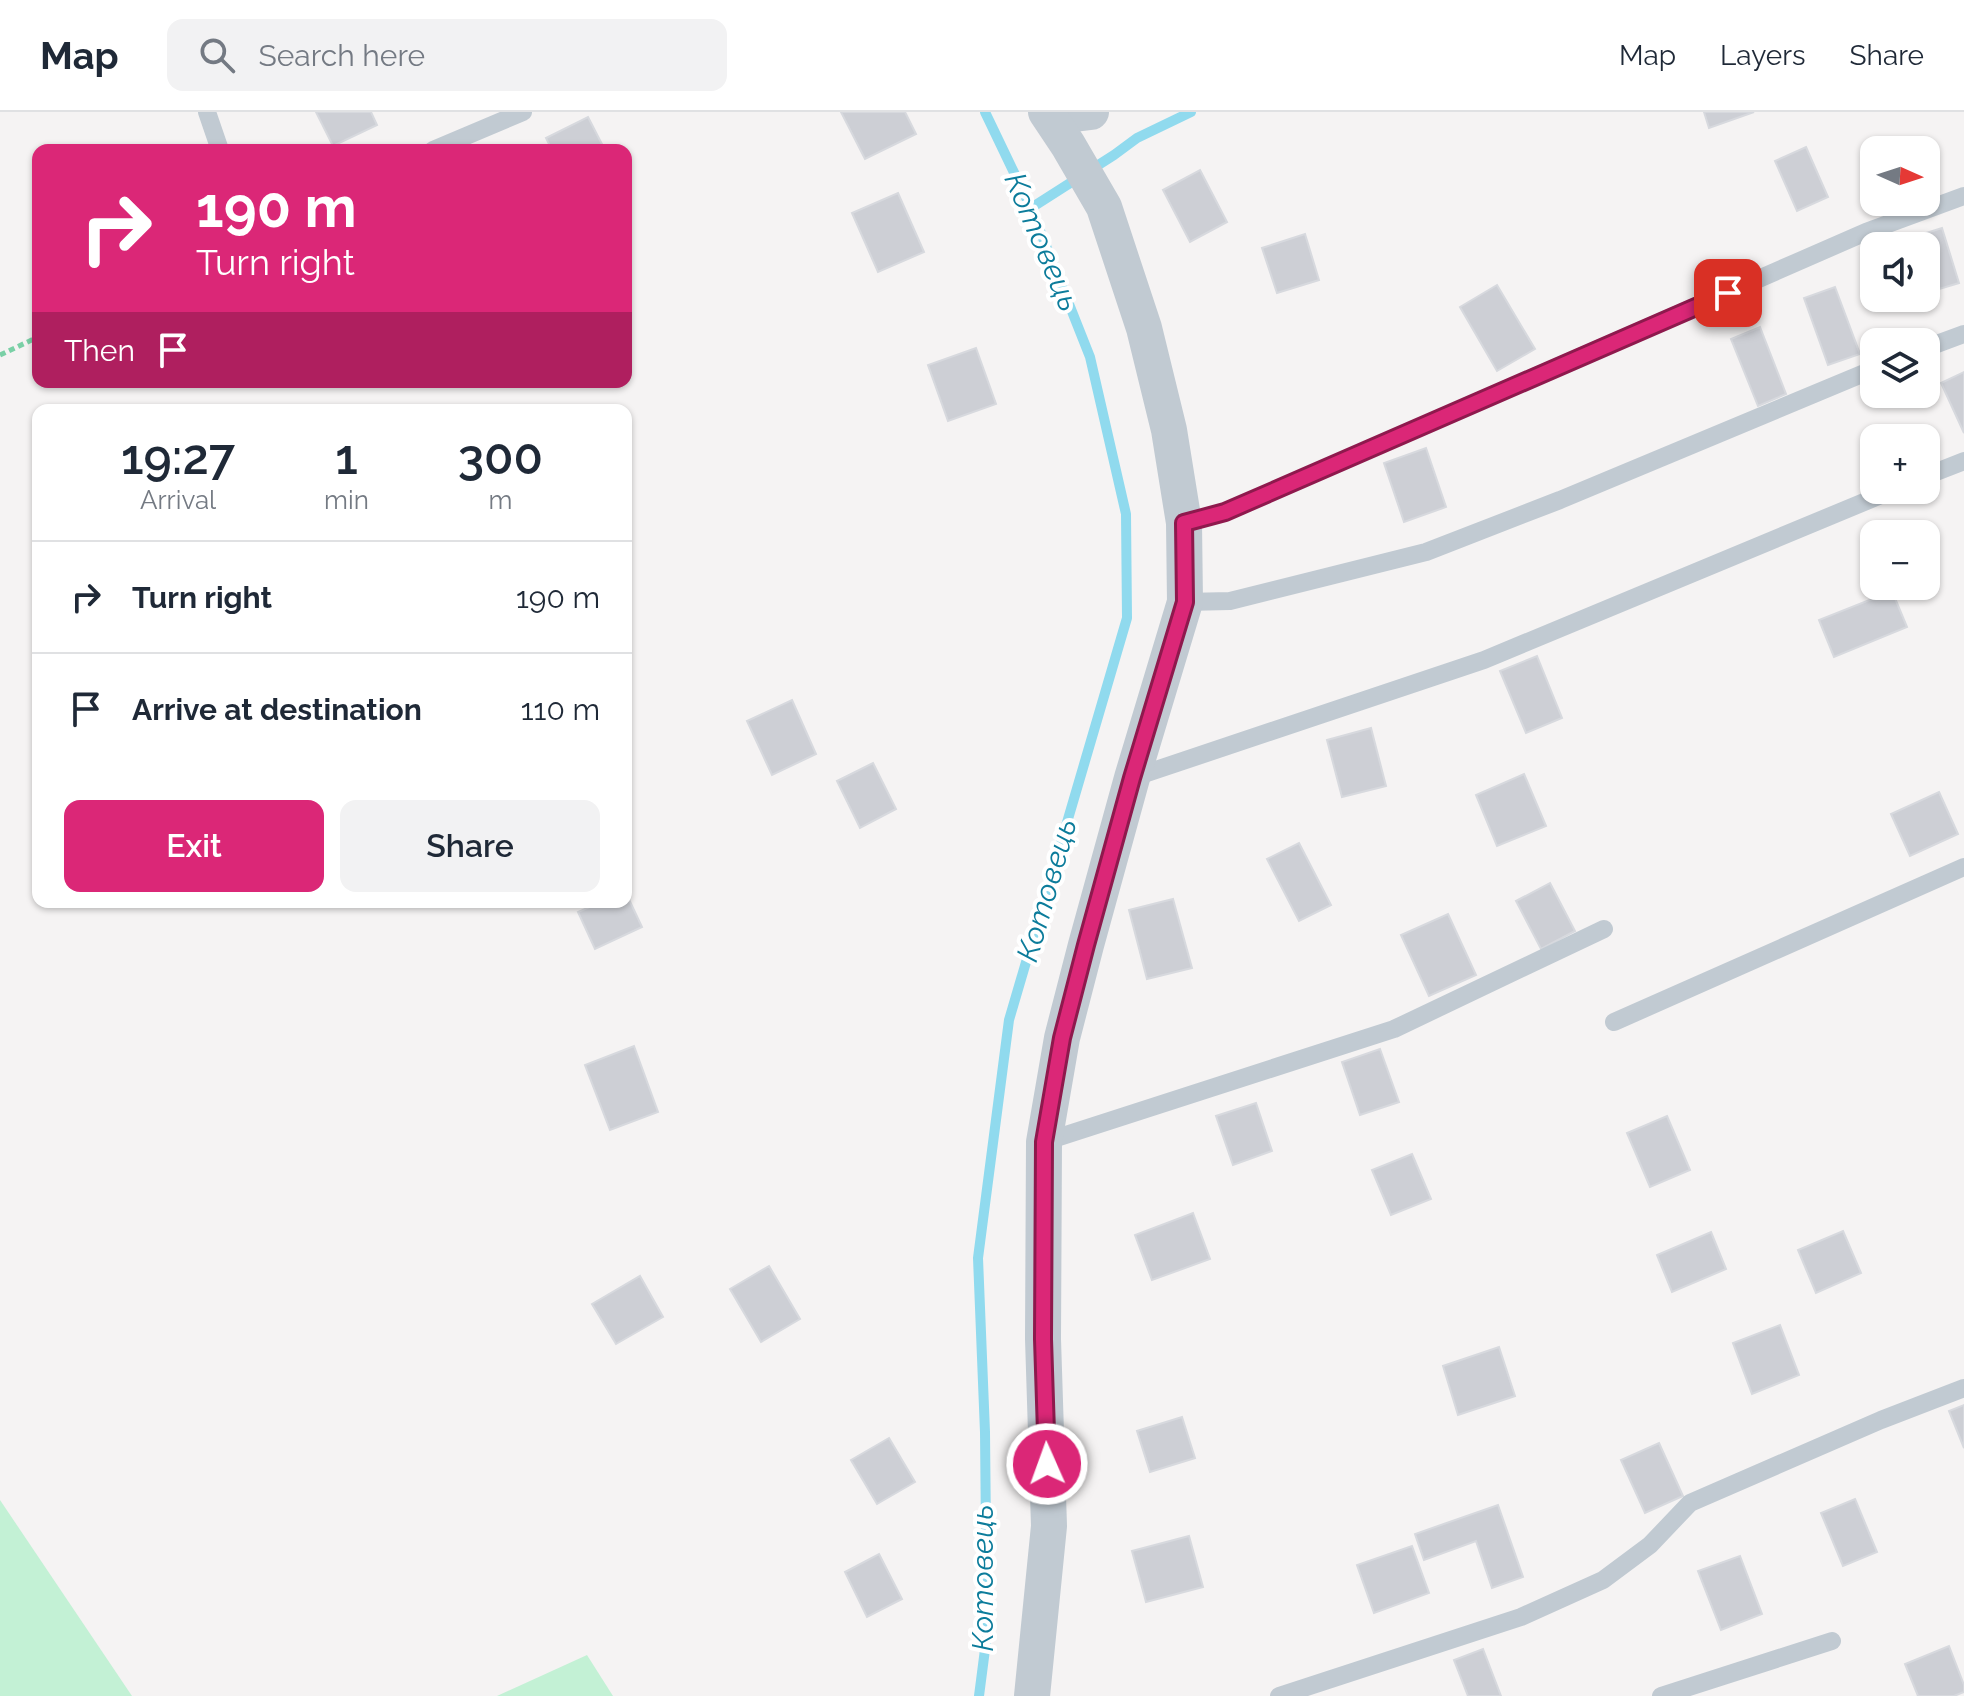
<!DOCTYPE html>
<html lang="en">
<head>
<meta charset="utf-8">
<style>
	:root { --surface:#fff; --page:#f2f2f3; --text:#1f2937; --muted:#747a83; --line:#e0e1e3; --accent:#db2777 }
	body { margin:0; font-family:Raleway,sans-serif; background:var(--page); color:var(--text); height:100vh; display:flex; flex-direction:column; font-size:30px; white-space:nowrap }
	* { box-sizing:border-box; margin:0 }
	p { font-size:26px; color:var(--muted) }
	.icon { flex:none; width:44px; height:44px; fill:none; stroke:currentColor; stroke-width:2; stroke-linecap:round; stroke-linejoin:round }
	.map { position:relative; flex:1; overflow:hidden }
	.details { position:absolute; left:32px; top:292px; width:600px; height:504px; display:flex; flex-direction:column; background:var(--surface); border-radius:16px; box-shadow:0 2px 6px #0004 }
	.details>* { flex:none }
	.guide { position:absolute; left:32px; top:32px; width:600px; height:244px; border-radius:16px; box-shadow:0 2px 6px #0004; background:#db2777; color:#fff; overflow:hidden }
	.needle { width:52px; rotate:93deg }
	.tools { position:absolute; left:1860px; top:24px; display:grid; gap:16px }
	.tools a { display:grid; place-items:center; width:80px; height:80px; border-radius:16px; background:var(--surface); box-shadow:0 2px 6px #0004; font-size:40px }
	.pin { position:absolute; display:grid; place-items:center; width:68px; height:68px; color:#fff; margin:-34px; border-radius:16px; box-shadow:0 4px 12px #0006 }
	.me { position:absolute; width:88px; margin:-44px; rotate:358deg; stroke-linejoin:round; filter:drop-shadow(0 0 6px #0008) }
	.turn { display:flex; align-items:center; gap:28px; height:168px; padding:0 32px; font-size:36px }
	.turn .icon { width:104px; height:104px; stroke-width:2.5 }
	.turn b { display:block; font-size:56px; line-height:68px }
	.then { display:flex; align-items:center; height:76px; padding:0 32px; background:#0003; gap:16px; font-size:30px }
	.eta { display:flex; justify-content:space-evenly; align-items:center; height:136px; text-align:center }
	.eta b { font-size:48px; font-weight:600; line-height:56px }
	.action { display:flex; gap:16px; margin-top:auto; padding:16px 32px }
	.action a { flex:1; height:92px; border-radius:16px; background:var(--accent); color:#fff; font-size:32px; font-weight:600; line-height:92px; text-align:center }
	.action a+a { background:var(--page); color:var(--text) }
	ul { padding:0; list-style:none }
	li { display:flex; align-items:center; gap:24px; height:112px; padding:0 32px; border-top:2px solid var(--line) }
	li div { flex:1 }
	li b { display:block; font-size:30px }
	li em { font-style:normal }
	header { display:flex; align-items:center; gap:48px; box-sizing:border-box; height:112px; padding:0 40px; background:var(--surface); border-bottom:2px solid var(--line) }
	header strong { font-size:38px }
	nav { display:flex; gap:44px; margin-inline-start:auto; font-size:28px }
	.search { width:560px; height:72px; background:var(--page); display:flex; align-items:center; gap:20px; box-sizing:border-box; padding:0 28px; border-radius:16px; color:var(--muted); font-size:30px }
	.map>svg:first-child { display:block }
	.green { fill:#c3f1d5 }
	.lines { fill:none; stroke-linecap:round; stroke-linejoin:round }
	.stream { stroke:#90daee; stroke-width:10 }
	.building { fill:#cdcfd5; stroke:#d7d9de; stroke-width:2 }
	.path { stroke:#7ad0a6; stroke-width:5; stroke-dasharray:6 4; stroke-linecap:butt }
	.lane { stroke:#c1cad2; stroke-width:18 }
	.street { stroke:#c1cad2; stroke-width:36 }
	.route-casing { stroke:#8e194d; stroke-width:20 }
	.route { stroke:#db2777; stroke-width:14 }
	.labels { text-anchor:middle; stroke-width:8; stroke-linejoin:round; paint-order:stroke }
	.water-label { font-size:30px; font-style:italic; fill:#0c7c9b; stroke:#fff }
</style>
</head>
<body>
<header>
<strong>Map</strong>
<div class="search"><svg class="icon" aria-label="search" viewBox="0 0 24 24"><circle cx="10" cy="10" r="6"/><path d="M15 15l6 6"/></svg>Search here</div>
<nav><a>Map</a><a>Layers</a><a>Share</a></nav>
</header>
<div class="map">
<svg width="1964" height="1584" viewBox="0 0 1964 1584">
	<rect width="100%" height="100%" fill="#f5f3f3"/>
	<g class="green">
		<polygon points="0,1388 132,1584 0,1584"/>
		<polygon points="587,1543 613,1584 497,1584"/>
	</g>
	<g class="lines">
		<g class="stream">
			<polyline points="1031,96 1114,43 1137,26 1191,0"/>
			<polyline points="979,1584 987,1522 985,1320 978,1146 1009,908 1127,506 1126,402 1090,245 1031,96 985,0"/>
		</g>
	</g>
	<g class="building">
		<polygon points="316,0 371,0 377,13 333,34"/>
		<polygon points="841,0 905,0 916,22 865,47"/>
		<polygon points="1704,0 1754,0 1709,16"/>
		<polygon points="588,5 605,38 552,38 546,26"/>
		<polygon points="1806,35 1828,85 1797,99 1775,49"/>
		<polygon points="1200,58 1227,110 1190,130 1163,78"/>
		<polygon points="898,81 924,140 878,160 852,101"/>
		<polygon points="1942,116 1959,171 1926,181 1926,134 1909,134 1907,127"/>
		<polygon points="1305,122 1319,168 1277,181 1262,136"/>
		<polygon points="1497,173 1535,237 1497,259 1460,195"/>
		<polygon points="1835,175 1860,242 1828,253 1804,186"/>
		<polygon points="1760,215 1786,282 1758,294 1731,227"/>
		<polygon points="976,236 996,292 948,309 928,253"/>
		<polygon points="1964,260 1964,321 1941,271"/>
		<polygon points="1426,336 1446,395 1404,410 1384,351"/>
		<polygon points="1892,479 1907,515 1834,545 1819,508"/>
		<polygon points="1537,544 1562,606 1526,621 1500,559"/>
		<polygon points="792,588 816,642 772,663 747,609"/>
		<polygon points="1371,616 1386,674 1342,685 1327,628"/>
		<polygon points="873,651 896,697 860,716 837,669"/>
		<polygon points="1524,662 1546,714 1497,734 1476,683"/>
		<polygon points="1939,680 1958,722 1910,744 1891,702"/>
		<polygon points="1299,731 1331,793 1299,809 1267,747"/>
		<polygon points="1550,771 1575,819 1541,837 1516,789"/>
		<polygon points="626,781 642,815 595,837 578,800 601,790 626,790"/>
		<polygon points="1173,787 1192,856 1147,867 1129,798"/>
		<polygon points="1448,802 1476,863 1429,884 1401,823"/>
		<polygon points="634,934 658,1000 610,1018 585,953"/>
		<polygon points="1380,937 1399,990 1360,1003 1342,950"/>
		<polygon points="1256,991 1272,1039 1233,1053 1216,1004"/>
		<polygon points="1667,1004 1690,1058 1650,1075 1627,1021"/>
		<polygon points="1412,1042 1431,1087 1391,1103 1372,1058"/>
		<polygon points="1193,1101 1210,1147 1152,1168 1135,1123"/>
		<polygon points="1843,1119 1861,1161 1816,1181 1798,1138"/>
		<polygon points="1711,1120 1726,1157 1672,1180 1657,1143"/>
		<polygon points="769,1154 800,1207 761,1230 730,1177"/>
		<polygon points="640,1164 663,1205 616,1232 592,1192"/>
		<polygon points="1780,1213 1799,1263 1752,1282 1733,1231"/>
		<polygon points="1499,1235 1515,1284 1458,1303 1443,1254"/>
		<polygon points="1964,1293 1964,1336 1949,1299"/>
		<polygon points="1182,1305 1195,1346 1150,1360 1137,1319"/>
		<polygon points="889,1326 915,1370 877,1392 851,1348"/>
		<polygon points="1659,1331 1683,1384 1645,1401 1621,1348"/>
		<polygon points="1855,1387 1877,1440 1843,1454 1821,1401"/>
		<polygon points="1498,1393 1523,1465 1492,1476 1476,1429 1424,1448 1415,1422"/>
		<polygon points="1189,1424 1203,1475 1146,1490 1132,1439"/>
		<polygon points="1412,1434 1429,1481 1374,1501 1357,1453"/>
		<polygon points="879,1442 902,1487 867,1505 845,1460"/>
		<polygon points="1740,1444 1762,1502 1721,1518 1698,1459"/>
		<polygon points="1949,1534 1964,1573 1964,1580 1954,1584 1918,1584 1905,1552"/>
		<polygon points="1483,1537 1501,1584 1468,1584 1454,1548"/>
	</g>
	<g class="lines">
		<polyline class="path" points="0,243 38,225"/>
		<g class="lane">
			<polyline points="207,0 220,38"/>
			<polyline points="433,38 523,0"/>
			<polyline points="1926,236 1964,222"/>
			<polyline points="1926,364 1964,349"/>
			<polyline points="1184,411 1225,400 1866,120 1964,84"/>
			<polyline points="1185,490 1230,489 1426,440 1560,388 1874,257"/>
			<polyline points="1132,666 1484,548 1893,378"/>
			<polyline points="1614,910 1964,755"/>
			<polyline points="1044,1030 1394,917 1604,817"/>
			<polyline points="1279,1584 1521,1505 1603,1468 1650,1433 1690,1391 1881,1308 1964,1276"/>
			<polyline points="1661,1584 1832,1529"/>
		</g>
		<g class="street">
			<polyline points="1050,5 1091,0"/>
			<polyline points="1032,1584 1049,1414 1043,1227 1044,1030 1062,926 1086,833 1132,666 1185,490 1184,411 1169,318 1144,216 1104,95 1068,33 1046,0"/>
		</g>
	</g>
	<g class="lines">
		<defs>
			<polyline id="route" points="1047,1352 1043,1227 1044,1030 1062,926 1086,833 1132,666 1185,490 1184,411 1225,400 1728,181"/>
		</defs>
		<use href="#route" class="route-casing"/>
		<use href="#route" class="route"/>
	</g>
	<g class="labels">
		<g class="water-label">
			<text transform="translate(1042 130) rotate(67)" y="10">Котовець</text>
			<text transform="translate(1047 778) rotate(-74)" y="10">Котовець</text>
			<text transform="translate(983 1466) rotate(-90)" y="10">Котовець</text>
		</g>
	</g>
</svg>
<div class="tools">
<a><svg class="needle" viewBox="-14 -14 28 28"><path d="M0-13l5 13h-10z" fill="#e53935"/><path d="M0 13l5-13h-10z" fill="#747a83"/></svg></a>
<a><svg class="icon" aria-label="sound" viewBox="0 0 24 24"><path d="M4 9h4l5-4v14l-5-4H4zM17 9q2 3 0 6"/></svg></a>
<a><svg class="icon" aria-label="layers" viewBox="0 0 24 24"><path d="M12 4l9 5-9 5-9-5zM3 14l9 5 9-5"/></svg></a>
<a>+</a>
<a>−</a>
</div>
<div class="pin" style="left:1728px;top:181px;background:#d93025"><svg class="icon" aria-label="arrive" viewBox="0 0 24 24"><path d="M6 21V4h12l-3 4 3 4H6"/></svg></div>
<svg class="me" style="left:1047px;top:1352px" viewBox="-20 -20 40 40"><circle r="17" fill="#db2777" stroke="#fff" stroke-width="3"/><path d="M0-11L8 9 0 5-8 9z" fill="#fff"/></svg>
<div class="guide">
<div class="turn"><svg class="icon" aria-label="right" viewBox="0 0 24 24"><path d="M7 20v-9h11M14 6l5 5-5 5"/></svg><div><b>190 m</b>Turn right</div></div>
<div class="then">Then<svg class="icon" aria-label="arrive" viewBox="0 0 24 24"><path d="M6 21V4h12l-3 4 3 4H6"/></svg></div>
</div>
<section class="details">
<div class="eta">
<div><b>19:27</b><p>Arrival</p></div>
<div><b>1</b><p>min</p></div>
<div><b>300</b><p>m</p></div>
</div>
<ul>
<li><svg class="icon" aria-label="right" viewBox="0 0 24 24"><path d="M7 20v-9h11M14 6l5 5-5 5"/></svg><div><b>Turn right</b></div><em>190 m</em></li>
<li><svg class="icon" aria-label="arrive" viewBox="0 0 24 24"><path d="M6 21V4h12l-3 4 3 4H6"/></svg><div><b>Arrive at destination</b></div><em>110 m</em></li>
</ul>
<div class="action"><a>Exit</a><a>Share</a></div>
</section>
</div>
</body>
</html>
